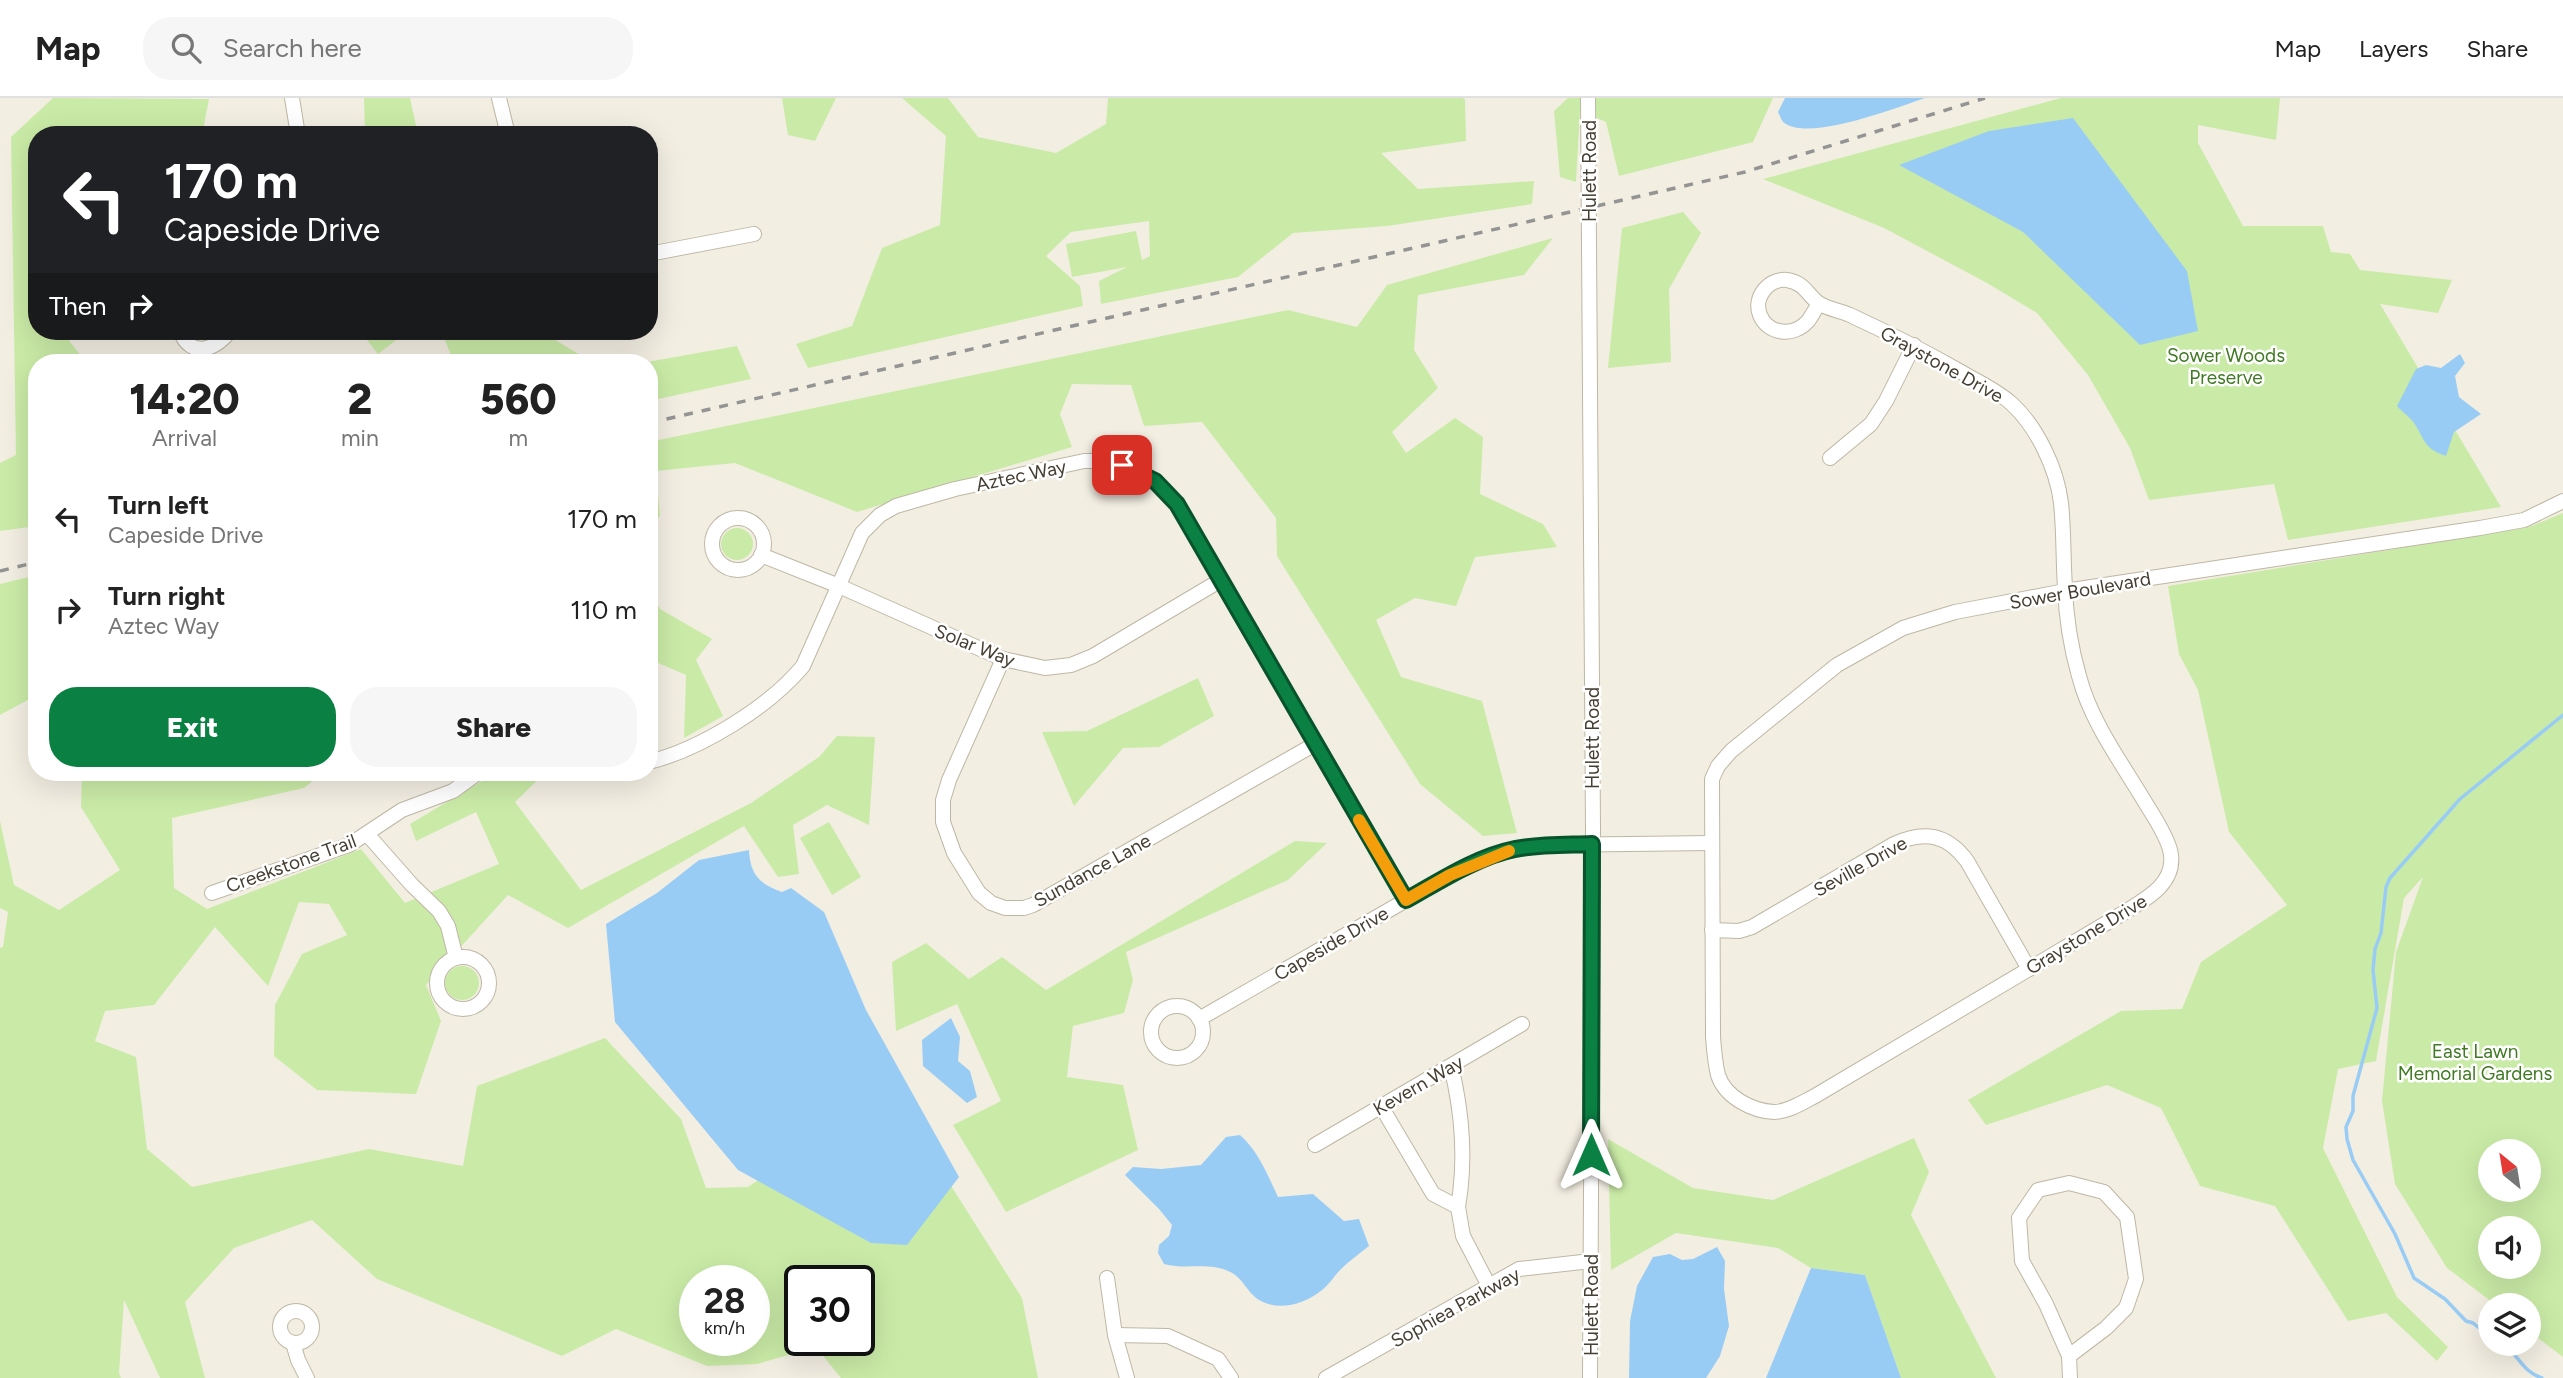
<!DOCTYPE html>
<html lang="en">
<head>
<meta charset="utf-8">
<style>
	:root { --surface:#fff; --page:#f6f6f6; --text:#222; --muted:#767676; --line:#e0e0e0; --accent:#0b8043 }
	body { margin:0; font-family:Figtree,sans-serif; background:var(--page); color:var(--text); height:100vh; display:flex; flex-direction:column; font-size:26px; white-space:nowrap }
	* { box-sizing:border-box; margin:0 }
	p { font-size:23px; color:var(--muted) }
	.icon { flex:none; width:38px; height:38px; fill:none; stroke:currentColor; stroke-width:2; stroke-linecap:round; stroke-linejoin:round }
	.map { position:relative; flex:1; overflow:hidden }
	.drawer { position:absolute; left:28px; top:256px; width:630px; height:427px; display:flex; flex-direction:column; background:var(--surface); border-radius:28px; box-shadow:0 7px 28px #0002 }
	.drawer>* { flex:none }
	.banner { position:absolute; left:28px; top:28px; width:630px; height:214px; border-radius:28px; box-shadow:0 7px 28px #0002; background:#202124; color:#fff; overflow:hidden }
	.needle { width:46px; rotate:330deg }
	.fabs { position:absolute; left:2478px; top:1041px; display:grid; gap:14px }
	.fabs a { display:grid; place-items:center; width:63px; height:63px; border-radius:50%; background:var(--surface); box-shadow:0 7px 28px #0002; font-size:35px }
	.speed { position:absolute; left:679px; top:1167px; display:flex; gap:14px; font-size:35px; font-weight:700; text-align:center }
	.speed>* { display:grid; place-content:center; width:91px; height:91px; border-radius:50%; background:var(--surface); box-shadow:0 7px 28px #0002; line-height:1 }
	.speed small { font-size:18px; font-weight:400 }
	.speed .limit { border:4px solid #111; border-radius:10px; background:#fff; color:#111 }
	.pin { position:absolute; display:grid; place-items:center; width:60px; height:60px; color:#fff; margin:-30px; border-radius:14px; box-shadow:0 4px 10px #0006 }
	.me { position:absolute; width:77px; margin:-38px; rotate:0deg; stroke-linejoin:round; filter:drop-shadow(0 0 5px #0008) }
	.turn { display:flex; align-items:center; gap:24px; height:147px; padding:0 21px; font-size:32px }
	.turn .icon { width:91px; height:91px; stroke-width:2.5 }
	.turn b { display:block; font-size:49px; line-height:60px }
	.then { display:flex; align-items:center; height:66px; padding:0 21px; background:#0003; gap:14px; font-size:26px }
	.eta { display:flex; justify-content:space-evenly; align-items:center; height:119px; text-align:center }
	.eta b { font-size:42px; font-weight:800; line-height:49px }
	.action { display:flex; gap:14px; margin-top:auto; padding:14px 21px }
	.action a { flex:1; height:80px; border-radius:28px; background:var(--accent); color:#fff; font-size:28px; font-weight:800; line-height:80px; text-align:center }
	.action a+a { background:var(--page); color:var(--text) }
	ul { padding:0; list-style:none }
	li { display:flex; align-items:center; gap:21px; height:91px; padding:0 21px }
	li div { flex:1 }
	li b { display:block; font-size:26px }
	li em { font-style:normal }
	header { display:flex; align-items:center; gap:42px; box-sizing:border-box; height:98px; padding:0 35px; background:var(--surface); border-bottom:2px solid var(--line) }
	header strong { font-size:33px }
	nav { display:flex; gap:38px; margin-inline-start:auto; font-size:24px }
	.search { width:490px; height:63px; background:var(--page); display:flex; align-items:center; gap:18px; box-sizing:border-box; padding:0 24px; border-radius:28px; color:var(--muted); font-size:26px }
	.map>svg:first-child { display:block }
	.green { fill:#caeba7; fill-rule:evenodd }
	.water { fill:#99ccf5 }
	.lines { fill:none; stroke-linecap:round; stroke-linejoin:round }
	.stream { stroke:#99ccf5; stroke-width:3.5 }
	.street-casing { stroke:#bfb7a5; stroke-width:16 }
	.street { stroke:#fff; stroke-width:14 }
	.rail { stroke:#949494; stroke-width:3.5; stroke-dasharray:9 9; stroke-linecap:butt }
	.route-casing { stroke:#07532c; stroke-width:18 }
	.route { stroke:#0b8043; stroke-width:12 }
	.slow { stroke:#f59e0b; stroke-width:12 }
	.labels { text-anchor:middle; stroke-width:5; stroke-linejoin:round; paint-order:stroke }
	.street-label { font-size:19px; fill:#453e32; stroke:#fff }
	.park-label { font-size:19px; fill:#407a22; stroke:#fff }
</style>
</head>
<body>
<header>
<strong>Map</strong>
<div class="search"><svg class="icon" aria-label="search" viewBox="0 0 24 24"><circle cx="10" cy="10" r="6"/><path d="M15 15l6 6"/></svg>Search here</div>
<nav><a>Map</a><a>Layers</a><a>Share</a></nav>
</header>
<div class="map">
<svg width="2563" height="1280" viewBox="0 0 2563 1280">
	<rect width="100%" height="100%" fill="#f3eee2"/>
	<g class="green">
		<polygon points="53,0 209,1 202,37 37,37 37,233 68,233 70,244 86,264 37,264 37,428 0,433 0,365 16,357 11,39"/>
		<polygon points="364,0 410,0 418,37 365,37"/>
		<polygon points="782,0 836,0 815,43 788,37"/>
		<polygon points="902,0 948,0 978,39 1056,55 1106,26 1108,0 1462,0 1465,1 1466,43 1381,55 1418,91 1534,83 1532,106 1387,128 1293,135 1238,179 1101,206 1099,183 1127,169 1072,179 1066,146 1136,133 1142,162 1150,158 1149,123 1071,134 1046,158 1080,188 1083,208 808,270 796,246 852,228 882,150 940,127 946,38"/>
		<polygon points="1568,0 1773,0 1753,44 1619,78 1606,24 1580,13 1576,84 1560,79 1554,13"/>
		<polygon points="2061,0 2280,0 2276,42 2198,27 2198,45 2243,128 2323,128 2331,154 2350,156 2360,172 2452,182 2438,215 2380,206 2501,409 2288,442 2274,386 2149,402 2130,350 2088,277 2037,215 1987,185 1884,130 1763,81"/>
		<polygon points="1683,114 1701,135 1669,191 1671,264 1608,270 1622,130"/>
		<polygon points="1553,140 1524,177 1418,197 1414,252 1438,290 1392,334 1406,355 1455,320 1483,339 1480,396 1543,426 1557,449 1475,459 1456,508 1415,500 1376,522 1401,579 1482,603 1517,735 1483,738 1420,686 1277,458 1276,420 1202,324 1144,328 1131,287 1072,286 1060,316 1072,349 857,414 735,365 656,373 660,418 649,426 649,344 1288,212 1357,229 1387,187"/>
		<polygon points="360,233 408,233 378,256"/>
		<polygon points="441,233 540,233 592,264 454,264"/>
		<polygon points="737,248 751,281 649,303 649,264 647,264"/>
		<path d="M2563,415v844l-34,-26v-25l-33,-1 -49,-37 -52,-84 -13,-83 14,-149 27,-75 -19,21 -28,163 -38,8 -15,79 74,149 51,50 -11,14 -51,-48 -38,8 -73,-115 -75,-20 -39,-78 -54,-23 -121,40 -18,-25 153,-89 61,-2 19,-47 86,-57 -58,-73 -31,-142 -19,-36 -11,-68 361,-59zM2490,1054h39v38h-39zM2490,1130h39v39h-39z"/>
		<circle cx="737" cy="446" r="16"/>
		<polygon points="37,477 37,597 0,617 0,486"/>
		<polygon points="649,490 660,511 712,541 696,562 723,618 684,640 686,577 649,561"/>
		<polygon points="1198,580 1214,618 1159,649 1123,650 1074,708 1042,634 1087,633"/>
		<path d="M837,638l38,1 -6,88 -42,-20 -34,20 6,49 -21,3 -34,-51 -176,102 -60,-33 -82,90 15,36 -25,73 -99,-4 -43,-34 1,-51 27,-51 45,-19 -18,-31 -30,-2 -31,84 -53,-59 -61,78 -49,6 -10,30 41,16 11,92 45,38 177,-38 94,17 14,-80 128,-48 76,81 25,69 42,-1 60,-41 135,27 79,125 16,80h-197l-25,-31 -59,17 -50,2 -91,-37 -54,27 -185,-77 -65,-59 -78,28 -49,54 20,76h-45l-36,-78 -5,73 2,5h-121v-430l3,-1 5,-35 -8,-4v-87l14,64 45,25 61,-40 -39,-63 1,-35h242l-20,16 -132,30 2,70 33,21 154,-60 44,54 94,-39 -23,-52 -60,29 -6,-17 87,-52h49l-31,30 66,88 170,-87 68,-46zM695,1183h59v59h-59zM800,1183h59v59h-59z"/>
		<polygon points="829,724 861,779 832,797 800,740"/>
		<polygon points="1295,743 1327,745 1288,782 1126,854 1133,882 1124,915 1073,928 1067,979 1123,987 1138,1052 1006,1114 953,1027 1001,1003 957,906 896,933 892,864 926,845 969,881 1002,859 1046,892"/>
		<circle cx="462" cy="885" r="17"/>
		<polygon points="1914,1040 1929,1074 1911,1117 1996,1280 1901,1280 1865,1177 1811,1170 1778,1150 1676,1135 1611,1172 1608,1041 1693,1090 1773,1102"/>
	</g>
	<g class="water">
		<path d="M1785,0h140c-27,9 -118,45 -142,24 -2,-3 -3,-6 -5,-10z"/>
		<polygon points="2073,20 2187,173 2198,233 2140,247 2023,134 1899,67 1989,33"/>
		<path d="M2460,256l5,9 -10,13 4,21 22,17 -27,18 -8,24c-23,-8 -20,-15 -32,-33 -4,-6 -12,-11 -17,-17l19,-37 10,-4 15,3z"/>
		<path d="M749,752c1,24 10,34 33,42l9,-4 33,24 42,98 93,167 -52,68 -36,-2 -133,-73 -123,-148 -9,-98 51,-31 42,-33z"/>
		<polygon points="951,920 960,939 958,963 970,973 977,999 967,1005 923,968 922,942"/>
		<path d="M1240,1037c19,17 27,39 38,62l35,-3 31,27 15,-2 10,27c-10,8 -20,15 -29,24 -6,6 -11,15 -18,20 -15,13 -41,21 -59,12 -16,-7 -19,-25 -35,-31 -20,-9 -43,-1 -64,-7l-6,-11 1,-8 10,-9 3,-11 -13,-16 -34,-34 8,-8 28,2 40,-4 25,-28z"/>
		<polygon points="1717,1149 1725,1163 1724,1191 1729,1228 1720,1258 1706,1280 1629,1280 1630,1223 1637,1188 1653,1159 1670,1156 1682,1162 1693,1161"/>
		<polygon points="1811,1170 1865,1177 1901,1280 1766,1280"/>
	</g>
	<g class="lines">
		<g class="stream">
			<polyline points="2490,1239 2473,1225 2466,1223 2445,1201 2414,1180 2395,1136 2353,1062 2347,1041 2346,1029 2353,1013 2353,998 2377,910 2373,872 2375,851 2381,835 2386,789 2390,780 2460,701 2563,617"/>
			<path d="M2502,1246c18,11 19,27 40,34"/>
		</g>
		<defs>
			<g id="street">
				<polyline points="292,0 298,37"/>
				<polyline points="499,0 508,37"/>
				<polyline points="1588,0 1593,731 1590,1280"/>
				<polyline points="649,156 754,136"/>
				<path d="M1819,206c-4,5 -7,12 -11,17 -14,16 -40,14 -48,-6 -7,-17 8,-37 27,-35 19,3 21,17 33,24 9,5 21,7 30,11 39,18 76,37 113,58 17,10 35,18 49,31 25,23 45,65 49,99 3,28 2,56 4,84 1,30 6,61 14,89 12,47 45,90 69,131 7,11 22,35 23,48 4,31 -29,46 -51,60l-305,181c-12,6 -27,16 -41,16 -22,-1 -49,-15 -56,-37 -3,-12 -4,-25 -5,-38l-1,-258 6,-13 13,-15 106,-86 66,-37 52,-16 110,-21 415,-63 44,-8 39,-19"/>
				<path d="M180,233c11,28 35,19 50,0"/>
				<polyline points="1830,360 1871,326 1886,303 1914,247"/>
				<circle cx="738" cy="446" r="26"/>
				<polyline points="761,457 839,488 1003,561 1045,570 1071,567 1093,558 1221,482"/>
				<polyline points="1003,561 949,682 943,702 943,724 954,755 979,795 991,805 1005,810 1024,810 1033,807 1315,646"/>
				<path d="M649,664c52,-13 120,-55 154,-96l59,-133 18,-18 16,-9 59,-17 129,-28h13l25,4 24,10 17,13 14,16 229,396"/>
				<polyline points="367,736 412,787 439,813 448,828 456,860"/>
				<polyline points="212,795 349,747 402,712 453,693 479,674"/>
				<path d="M1712,832l27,1 13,-4 142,-83c30,-14 53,-10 73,17l62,108"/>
				<circle cx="463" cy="885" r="26"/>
				<circle cx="1177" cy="934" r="26"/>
				<polyline points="1199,921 1450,777 1502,754 1545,747 1712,745"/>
				<path d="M1451,968c11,45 15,95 7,141"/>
				<polyline points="1381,1008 1433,1096 1458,1109 1463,1138 1489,1188"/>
				<polyline points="1315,1047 1522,926"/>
				<polyline points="1107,1180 1115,1237 1127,1280"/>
				<circle cx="296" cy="1229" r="16"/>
				<polyline points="1115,1237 1168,1238 1218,1261 1231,1280"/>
				<polyline points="293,1245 298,1262 307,1280"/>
				<polyline points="2069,1258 2106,1230 2126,1210 2136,1181 2127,1119 2104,1094 2069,1085 2038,1092 2019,1120 2022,1163 2046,1206 2069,1258 2070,1280"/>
				<polyline points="1326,1280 1519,1171 1591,1163"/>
			</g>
		</defs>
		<use href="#street" class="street-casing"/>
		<use href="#street" class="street"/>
		<g class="rail">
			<polyline points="649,325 1745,74 1985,0"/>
			<polyline points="0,473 37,464"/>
		</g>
	</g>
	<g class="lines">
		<defs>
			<path id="route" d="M1122,367l33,16 22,23 229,396c34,-19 70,-43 109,-51 25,-5 52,-4 77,-5l-1,311"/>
		</defs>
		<use href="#route" class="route-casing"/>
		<use href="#route" class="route"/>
		<polyline class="slow" points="1359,722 1406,802 1450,777 1509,753"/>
	</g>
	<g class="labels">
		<g class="street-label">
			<text transform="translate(1589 73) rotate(-90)" y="7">Hulett Road</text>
			<text transform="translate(1942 266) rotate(29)" y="7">Graystone Drive</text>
			<text transform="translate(1021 377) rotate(-12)" y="7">Aztec Way</text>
			<text transform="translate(2080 492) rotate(-10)" y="7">Sower Boulevard</text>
			<text transform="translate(975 547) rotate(22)" y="7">Solar Way</text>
			<text transform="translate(1592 640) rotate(-90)" y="7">Hulett Road</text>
			<text transform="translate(291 765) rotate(-20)" y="7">Creekstone Trail</text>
			<text transform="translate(1860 768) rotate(-29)" y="7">Seville Drive</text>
			<text transform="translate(1092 772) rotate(-29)" y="7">Sundance Lane</text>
			<text transform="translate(2086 836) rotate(-31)" y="7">Graystone Drive</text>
			<text transform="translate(1331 845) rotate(-30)" y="7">Capeside Drive</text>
			<text transform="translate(1418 987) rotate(-30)" y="7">Kevern Way</text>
			<text transform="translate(1591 1207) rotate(-90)" y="7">Hulett Road</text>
			<text transform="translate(1455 1209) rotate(-29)" y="7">Sophiea Parkway</text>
		</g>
		<g class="park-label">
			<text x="2226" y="264">Sower Woods<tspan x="2226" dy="22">Preserve</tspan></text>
			<text x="2475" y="960">East Lawn<tspan x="2475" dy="22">Memorial Gardens</tspan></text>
		</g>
	</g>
</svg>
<div class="fabs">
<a><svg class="needle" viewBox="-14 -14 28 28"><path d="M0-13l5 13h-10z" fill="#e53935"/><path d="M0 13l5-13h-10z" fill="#767676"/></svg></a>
<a><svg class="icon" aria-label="sound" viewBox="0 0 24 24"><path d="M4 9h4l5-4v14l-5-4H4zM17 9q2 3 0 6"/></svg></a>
<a><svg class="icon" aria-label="layers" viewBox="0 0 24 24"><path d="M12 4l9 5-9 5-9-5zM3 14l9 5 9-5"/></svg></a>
</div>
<div class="speed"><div>28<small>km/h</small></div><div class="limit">30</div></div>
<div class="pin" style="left:1122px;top:367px;background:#d93025"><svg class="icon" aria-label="arrive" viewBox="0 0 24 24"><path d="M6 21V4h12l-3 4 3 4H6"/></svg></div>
<svg class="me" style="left:1591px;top:1057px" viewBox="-20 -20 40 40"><path d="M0-17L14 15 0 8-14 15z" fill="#0b8043" stroke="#fff" stroke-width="4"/></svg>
<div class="banner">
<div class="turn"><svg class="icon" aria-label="left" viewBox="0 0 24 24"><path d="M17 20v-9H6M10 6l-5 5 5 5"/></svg><div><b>170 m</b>Capeside Drive</div></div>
<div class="then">Then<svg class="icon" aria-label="right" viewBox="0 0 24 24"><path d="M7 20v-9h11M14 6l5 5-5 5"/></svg></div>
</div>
<section class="drawer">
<div class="eta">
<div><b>14:20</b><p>Arrival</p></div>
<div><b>2</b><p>min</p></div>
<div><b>560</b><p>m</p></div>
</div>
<ul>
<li><svg class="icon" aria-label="left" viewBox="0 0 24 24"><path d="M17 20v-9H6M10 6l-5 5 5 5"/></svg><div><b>Turn left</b><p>Capeside Drive</p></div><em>170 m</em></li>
<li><svg class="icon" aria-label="right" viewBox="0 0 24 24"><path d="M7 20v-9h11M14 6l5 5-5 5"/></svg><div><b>Turn right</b><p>Aztec Way</p></div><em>110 m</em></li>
</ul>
<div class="action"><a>Exit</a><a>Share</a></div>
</section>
</div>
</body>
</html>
